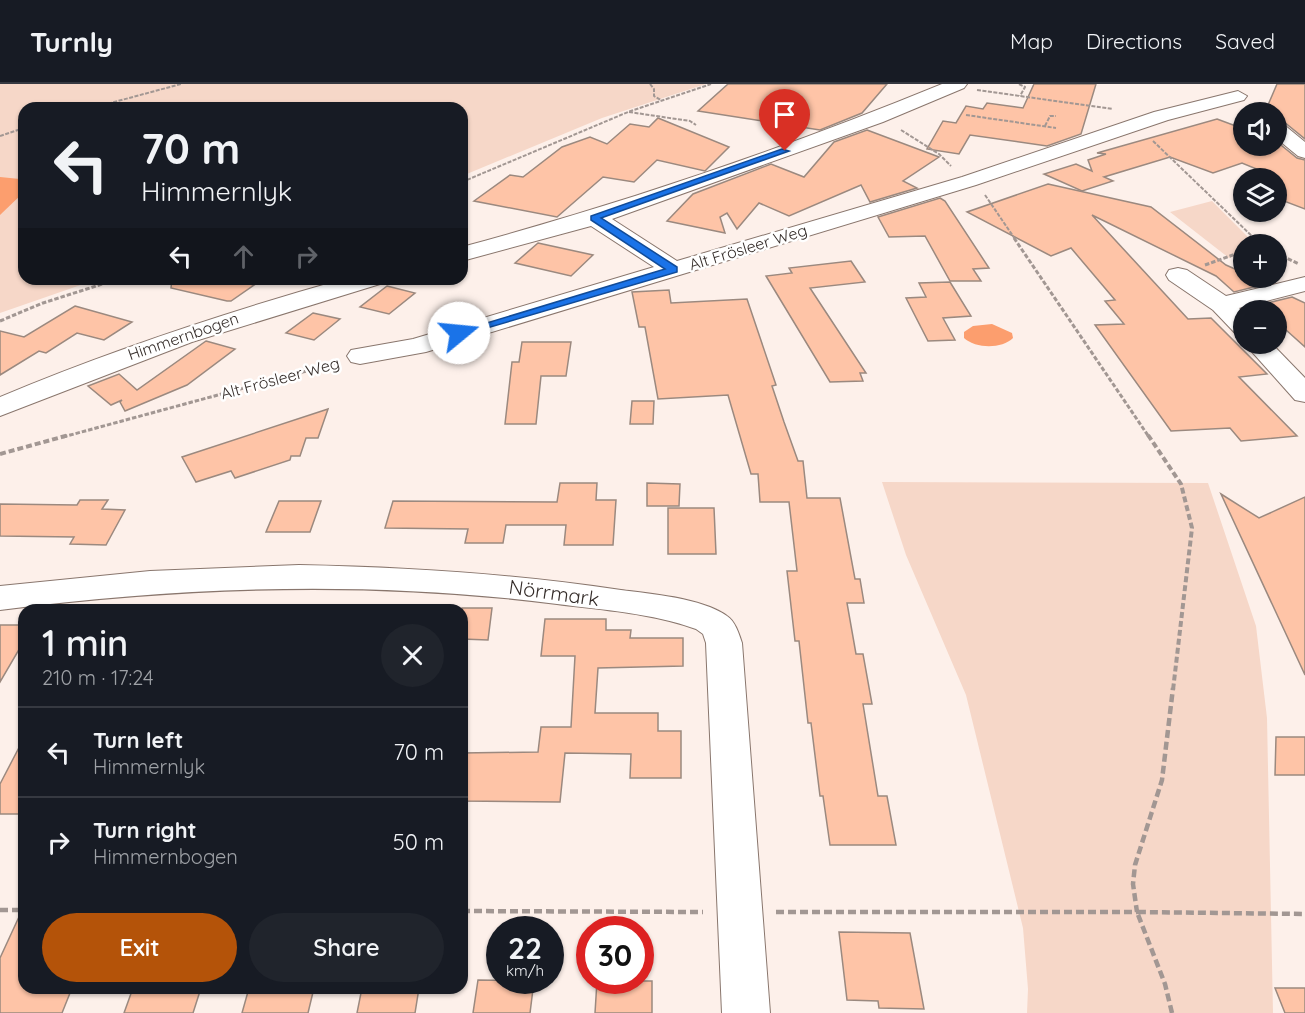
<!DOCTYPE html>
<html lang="en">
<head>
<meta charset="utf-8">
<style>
	:root { --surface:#171b24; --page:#20242c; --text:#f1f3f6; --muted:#9ea1a6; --line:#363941; --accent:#b45309 }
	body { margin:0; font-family:Quicksand,sans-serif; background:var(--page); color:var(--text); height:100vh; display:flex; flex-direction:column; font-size:22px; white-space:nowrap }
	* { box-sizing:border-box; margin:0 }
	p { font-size:20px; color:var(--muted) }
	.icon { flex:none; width:33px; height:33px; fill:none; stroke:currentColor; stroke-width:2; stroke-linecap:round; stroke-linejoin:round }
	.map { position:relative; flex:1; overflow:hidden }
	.sheet { position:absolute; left:18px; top:520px; width:450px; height:390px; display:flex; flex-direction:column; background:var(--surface); border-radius:18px; box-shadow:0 2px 4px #0004 }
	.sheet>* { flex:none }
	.banner { position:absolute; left:18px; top:18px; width:450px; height:183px; border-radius:18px; box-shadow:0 2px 4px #0004; background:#171b24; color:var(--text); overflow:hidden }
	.buttons { position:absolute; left:1233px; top:18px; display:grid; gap:12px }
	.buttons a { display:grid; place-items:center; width:54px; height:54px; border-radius:50%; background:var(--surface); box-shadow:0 2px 4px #0004; font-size:30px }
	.speed { position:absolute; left:486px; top:832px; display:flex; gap:12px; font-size:30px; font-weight:700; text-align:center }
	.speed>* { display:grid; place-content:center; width:78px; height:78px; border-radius:50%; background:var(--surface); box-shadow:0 2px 4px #0004; line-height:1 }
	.speed small { font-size:15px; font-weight:400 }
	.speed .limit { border:9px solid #d22; background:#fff; color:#111 }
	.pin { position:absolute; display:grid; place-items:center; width:51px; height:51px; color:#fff; margin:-62px -26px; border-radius:50% 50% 50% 0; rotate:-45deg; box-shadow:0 0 6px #0007 }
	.pin .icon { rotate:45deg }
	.me { position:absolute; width:66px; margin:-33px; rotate:73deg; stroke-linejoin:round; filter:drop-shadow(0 0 4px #0008) }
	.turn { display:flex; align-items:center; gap:21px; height:126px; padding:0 24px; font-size:27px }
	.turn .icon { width:78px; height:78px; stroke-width:2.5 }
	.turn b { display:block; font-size:42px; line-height:51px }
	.lanes { display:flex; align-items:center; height:57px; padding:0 24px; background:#0003; justify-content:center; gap:30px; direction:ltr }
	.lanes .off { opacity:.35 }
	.round { display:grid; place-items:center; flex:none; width:63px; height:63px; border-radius:32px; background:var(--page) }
	.headline { display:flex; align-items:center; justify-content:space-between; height:102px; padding:0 24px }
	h1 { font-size:36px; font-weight:600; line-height:45px }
	.button { display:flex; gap:12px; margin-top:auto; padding:12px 24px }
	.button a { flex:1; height:69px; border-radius:36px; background:var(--accent); color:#fff; font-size:24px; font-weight:600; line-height:69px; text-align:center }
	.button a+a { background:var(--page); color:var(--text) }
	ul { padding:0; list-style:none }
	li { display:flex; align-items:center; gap:18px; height:90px; padding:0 24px; border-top:2px solid var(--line) }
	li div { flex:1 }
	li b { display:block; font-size:22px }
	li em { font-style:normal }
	header { display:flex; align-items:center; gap:36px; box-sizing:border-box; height:84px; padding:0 30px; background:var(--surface); border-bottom:2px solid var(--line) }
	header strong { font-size:28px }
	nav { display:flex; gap:33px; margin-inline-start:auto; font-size:21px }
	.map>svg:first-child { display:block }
	.green { fill:#f6d7c8 }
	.water { fill:#fc9e6e }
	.building { fill:#fec4a7; stroke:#9b897f; stroke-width:1.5 }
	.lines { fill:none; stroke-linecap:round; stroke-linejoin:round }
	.minor-casing { stroke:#89766d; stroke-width:2 }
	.path-far3 { stroke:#a29793; stroke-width:2; stroke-dasharray:4 1.5; stroke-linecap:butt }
	.path-far2 { stroke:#a29793; stroke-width:3; stroke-dasharray:4.5 2; stroke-linecap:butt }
	.path-far1 { stroke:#a29793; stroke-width:4; stroke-dasharray:6 3; stroke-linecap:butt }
	.path { stroke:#a29793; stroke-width:4.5; stroke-dasharray:8 4; stroke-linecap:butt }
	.minor { fill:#fff; fill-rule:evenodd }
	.route { fill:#1a73e8; stroke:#114b97; stroke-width:1.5 }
	.labels { text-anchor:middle; stroke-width:5; stroke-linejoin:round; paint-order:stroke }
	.far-street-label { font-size:16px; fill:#342c29; stroke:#fff }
	.street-label { font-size:20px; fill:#342c29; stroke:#fff }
</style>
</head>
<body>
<header>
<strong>Turnly</strong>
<nav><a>Map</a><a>Directions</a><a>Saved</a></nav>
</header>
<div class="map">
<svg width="1305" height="929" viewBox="0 0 1305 929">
	<rect width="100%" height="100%" fill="#fdf0ea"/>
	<g class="green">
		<polygon points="0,0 706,0 602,34 462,92 462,24 24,24 24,195 98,195 0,229"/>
		<polygon points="1212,117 1255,160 1244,160 1243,169 1229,174 1170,128"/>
		<polygon points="882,398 1208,399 1256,542 1267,634 1273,929 1027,929 1028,905 1023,844 966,611 906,471"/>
	</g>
	<g class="water">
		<polygon points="0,93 20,95 24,101 24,108 0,131"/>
		<path d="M992,240l20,9 1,5c-11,11 -37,11 -49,0v-6l9,-6z"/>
	</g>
	<g class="building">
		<polygon points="728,0 887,0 862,29 820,46 698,27"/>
		<polygon points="1034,0 1096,0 1081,50 1047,62 970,51 959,70 927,65 943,37 956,39 966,22 983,25 987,19 1023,24"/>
		<polygon points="1277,0 1305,0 1305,55 1284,38 1276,36 1276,28 1265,28"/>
		<polygon points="658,34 729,63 705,87 657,76 634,98 603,93 557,133 474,117 510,91 523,93 562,63 590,53 607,60 630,40 649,43"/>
		<polygon points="1217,35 1244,45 1244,62 1276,62 1276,57 1297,74 1305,76 1305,125 1276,114 1276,93 1242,79 1213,89 1170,73 1104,93 1113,97 1082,107 1044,90 1076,80 1092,87 1088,76 1106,70 1097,69"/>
		<polygon points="867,46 939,73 903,97 917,104 870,118 861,101 789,132 759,119 737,145 727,129 720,133 725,149 667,137 693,110 771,80 804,93 834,58"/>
		<polygon points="1048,100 1151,123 1226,181 1244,189 1244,194 1252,194 1266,200 1234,208 1216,192 1092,131 1188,235 1211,234 1267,290 1239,293 1297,352 1241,357 1230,344 1171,347 1095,241 1124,240 1105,217 1115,216 1071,164 1051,172 967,128"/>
		<polygon points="940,114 945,117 989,184 973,185 981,197 950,197 925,152 889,153 878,133"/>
		<polygon points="538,159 593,171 571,192 515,179"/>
		<polygon points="851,177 865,198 810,204 866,289 860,289 863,297 830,298 766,192 792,189 789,184"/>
		<polygon points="172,195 228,195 254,201 231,217 227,217 171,204"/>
		<polygon points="950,198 971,232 943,234 955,256 928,257 906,214 926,213 919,199"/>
		<polygon points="387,202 415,209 389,230 360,223"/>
		<polygon points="669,206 671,219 747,215 776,301 772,302 784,338 798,377 803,377 807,414 840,414 855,495 860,495 864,519 847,519 856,570 863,570 872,620 863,620 878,712 887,712 896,761 830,761 823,712 820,712 811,639 808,639 799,557 795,557 787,487 797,487 789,418 760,418 758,390 751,390 728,311 658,315 645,243 639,243 632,208"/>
		<polygon points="1292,213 1305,219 1305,263 1276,237 1276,226 1254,226 1251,223"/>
		<polygon points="75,222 132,238 104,256 77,249 46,269 39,267 0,291 0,247 24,253"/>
		<polygon points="313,229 340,235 314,256 286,249"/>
		<polygon points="206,257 235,265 187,301 125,327 120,318 122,316 111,321 88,302 119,290 137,306"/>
		<polygon points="522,258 571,258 566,292 541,292 536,340 505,340 512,278 519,278"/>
		<polygon points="632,317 654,317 653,340 630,340"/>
		<polygon points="328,325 318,354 306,354 300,372 291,372 290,376 235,394 231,387 196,398 182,373"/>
		<polygon points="560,399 597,399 596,416 616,416 613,461 564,461 566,441 506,441 503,459 465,459 468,445 385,444 393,417 557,418"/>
		<polygon points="647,399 680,400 679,422 647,422"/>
		<polygon points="1221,410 1259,434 1305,413 1305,591"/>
		<polygon points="80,416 108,416 102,425 125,426 106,461 70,460 74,453 0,452 0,420 77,421"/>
		<polygon points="279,417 321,417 310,448 266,448"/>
		<polygon points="668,424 714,424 716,470 668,470"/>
		<polygon points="462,524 492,524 488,556 462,555"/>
		<polygon points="545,535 606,535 606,546 631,546 630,554 683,554 683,582 598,584 595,629 658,629 658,647 681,647 681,694 630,694 631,670 565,669 560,718 462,717 462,669 538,668 541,643 571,643 575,572 541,572"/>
		<polygon points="0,541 24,541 24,557 0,598"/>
		<polygon points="1276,653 1305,653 1305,691 1275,691"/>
		<polygon points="24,654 24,730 0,730 0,700"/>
		<polygon points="24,822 24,904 72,904 62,929 0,929 0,874"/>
		<polygon points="839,848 910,849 924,925 879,924 878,917 847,916"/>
		<polygon points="478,896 534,897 530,929 473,929"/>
		<polygon points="597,897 652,897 652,929 595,929"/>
		<polygon points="133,904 201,904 193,929 124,929"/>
		<polygon points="249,904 314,904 308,929 242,929"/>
		<polygon points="362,904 419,904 415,929 357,929"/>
		<polygon points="1275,904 1305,904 1305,929 1285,929"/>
	</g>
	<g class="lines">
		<defs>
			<g id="minor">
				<path d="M942,0h25l-3,4 -81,34 -271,97 65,42 285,-84 192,-65 84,-21 9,5 -3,4 -76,20 -192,65 -550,167 -66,12 -9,-2 -4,-6 4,-6 62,-11 241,-72 -63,-41 -129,35v-14c163,-44 324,-99 480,-163z"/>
				<polygon points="1276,38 1283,40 1305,58 1305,74 1298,72 1276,54"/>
				<polygon points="1178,184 1187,186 1226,212 1305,193 1305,207 1239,224 1244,229 1244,252 1235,249 1213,226 1169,196 1166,191 1169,186"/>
				<path d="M344,195h39l-3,5 -188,58 -192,74v-19c112,-47 227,-85 344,-118z"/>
				<polygon points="1245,260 1272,260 1305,294 1305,318 1295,316"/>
				<path d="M299,481c108,2 215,9 322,25 30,4 81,8 106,26 8,5 12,18 15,27l28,370h-48l-16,-370 -3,-9 -7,-5c-44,-16 -93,-19 -139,-25 -186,-24 -371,-18 -557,6v-24l150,-15z"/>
			</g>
		</defs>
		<use href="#minor" class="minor-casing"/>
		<g class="path-far3">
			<polyline points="650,0 654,5 654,12 661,16"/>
			<polyline points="1019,0 1025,3 1020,12"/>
			<polyline points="977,6 1113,25"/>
			<polyline points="92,24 181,0"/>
			<polyline points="629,28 690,37 696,41"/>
			<polyline points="966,31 1056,44"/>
			<polyline points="1045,42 1050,32 1056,32"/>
			<polyline points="901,46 939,70 951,82"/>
			<polyline points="0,52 24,44"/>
			<polyline points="1153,57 1255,155"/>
			<polyline points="462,98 628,28 711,0"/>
			<polyline points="985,111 1015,155"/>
		</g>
		<g class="path-far2">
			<polyline points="1014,154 1149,353"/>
			<polyline points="1253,154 1260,160"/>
			<polyline points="1276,169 1299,180"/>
			<polyline points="1205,181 1244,167"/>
			<polyline points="0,237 43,219 118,195"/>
			<polyline points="63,353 336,279"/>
		</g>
		<g class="path-far1">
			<polyline points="1148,351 1181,400 1192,444 1173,606"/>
			<polyline points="0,370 69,351"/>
		</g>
		<g class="path">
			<polyline points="0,826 24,826"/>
			<polyline points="462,827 703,828"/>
			<polyline points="776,828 1137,828 1133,800 1135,781 1162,696 1173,604"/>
			<polyline points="1172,929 1165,900 1137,828 1305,830"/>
		</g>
		<use href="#minor" class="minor"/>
	</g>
	<polygon class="route" points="782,65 789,67 601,134 677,183 677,188 463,251 454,249 665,185 591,136 591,132"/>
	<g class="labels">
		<g class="far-street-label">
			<text transform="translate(748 163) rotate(-17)" y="6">Alt Frösleer Weg</text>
			<text transform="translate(183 252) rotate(-19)" y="6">Himmernbogen</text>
			<text transform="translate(280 294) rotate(-15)" y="6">Alt Frösleer Weg</text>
		</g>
		<g class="street-label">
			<text transform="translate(554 509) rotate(8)" y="7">Nörrmark</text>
		</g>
	</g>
</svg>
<div class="buttons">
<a><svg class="icon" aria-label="sound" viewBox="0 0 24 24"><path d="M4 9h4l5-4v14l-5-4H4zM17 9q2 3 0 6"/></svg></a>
<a><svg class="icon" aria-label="layers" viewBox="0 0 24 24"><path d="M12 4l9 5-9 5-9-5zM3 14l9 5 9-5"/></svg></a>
<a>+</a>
<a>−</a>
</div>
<div class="speed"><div>22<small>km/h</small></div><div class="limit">30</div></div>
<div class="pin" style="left:785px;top:67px;background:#d93025"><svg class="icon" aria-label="arrive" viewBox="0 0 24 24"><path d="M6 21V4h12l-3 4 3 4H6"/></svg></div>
<svg class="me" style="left:459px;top:249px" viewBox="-20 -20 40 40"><circle r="19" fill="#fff"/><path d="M0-13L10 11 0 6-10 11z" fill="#1a73e8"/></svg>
<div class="banner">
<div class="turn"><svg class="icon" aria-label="left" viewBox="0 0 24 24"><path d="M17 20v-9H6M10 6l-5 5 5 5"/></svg><div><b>70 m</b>Himmernlyk</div></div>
<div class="lanes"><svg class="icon" aria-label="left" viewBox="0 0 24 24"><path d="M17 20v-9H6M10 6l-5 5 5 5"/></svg><svg class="icon off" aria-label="ahead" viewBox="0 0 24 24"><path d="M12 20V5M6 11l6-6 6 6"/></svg><svg class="icon off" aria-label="right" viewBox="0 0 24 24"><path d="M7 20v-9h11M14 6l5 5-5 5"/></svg></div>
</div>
<section class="sheet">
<div class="headline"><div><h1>1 min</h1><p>210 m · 17:24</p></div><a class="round"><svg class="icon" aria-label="close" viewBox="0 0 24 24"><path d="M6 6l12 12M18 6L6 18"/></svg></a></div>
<ul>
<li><svg class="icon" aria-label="left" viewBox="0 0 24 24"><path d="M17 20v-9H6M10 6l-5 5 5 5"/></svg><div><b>Turn left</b><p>Himmernlyk</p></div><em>70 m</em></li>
<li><svg class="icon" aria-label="right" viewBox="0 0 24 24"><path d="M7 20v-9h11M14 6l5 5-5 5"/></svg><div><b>Turn right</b><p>Himmernbogen</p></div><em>50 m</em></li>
</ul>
<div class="button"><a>Exit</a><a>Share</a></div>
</section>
</div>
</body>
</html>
